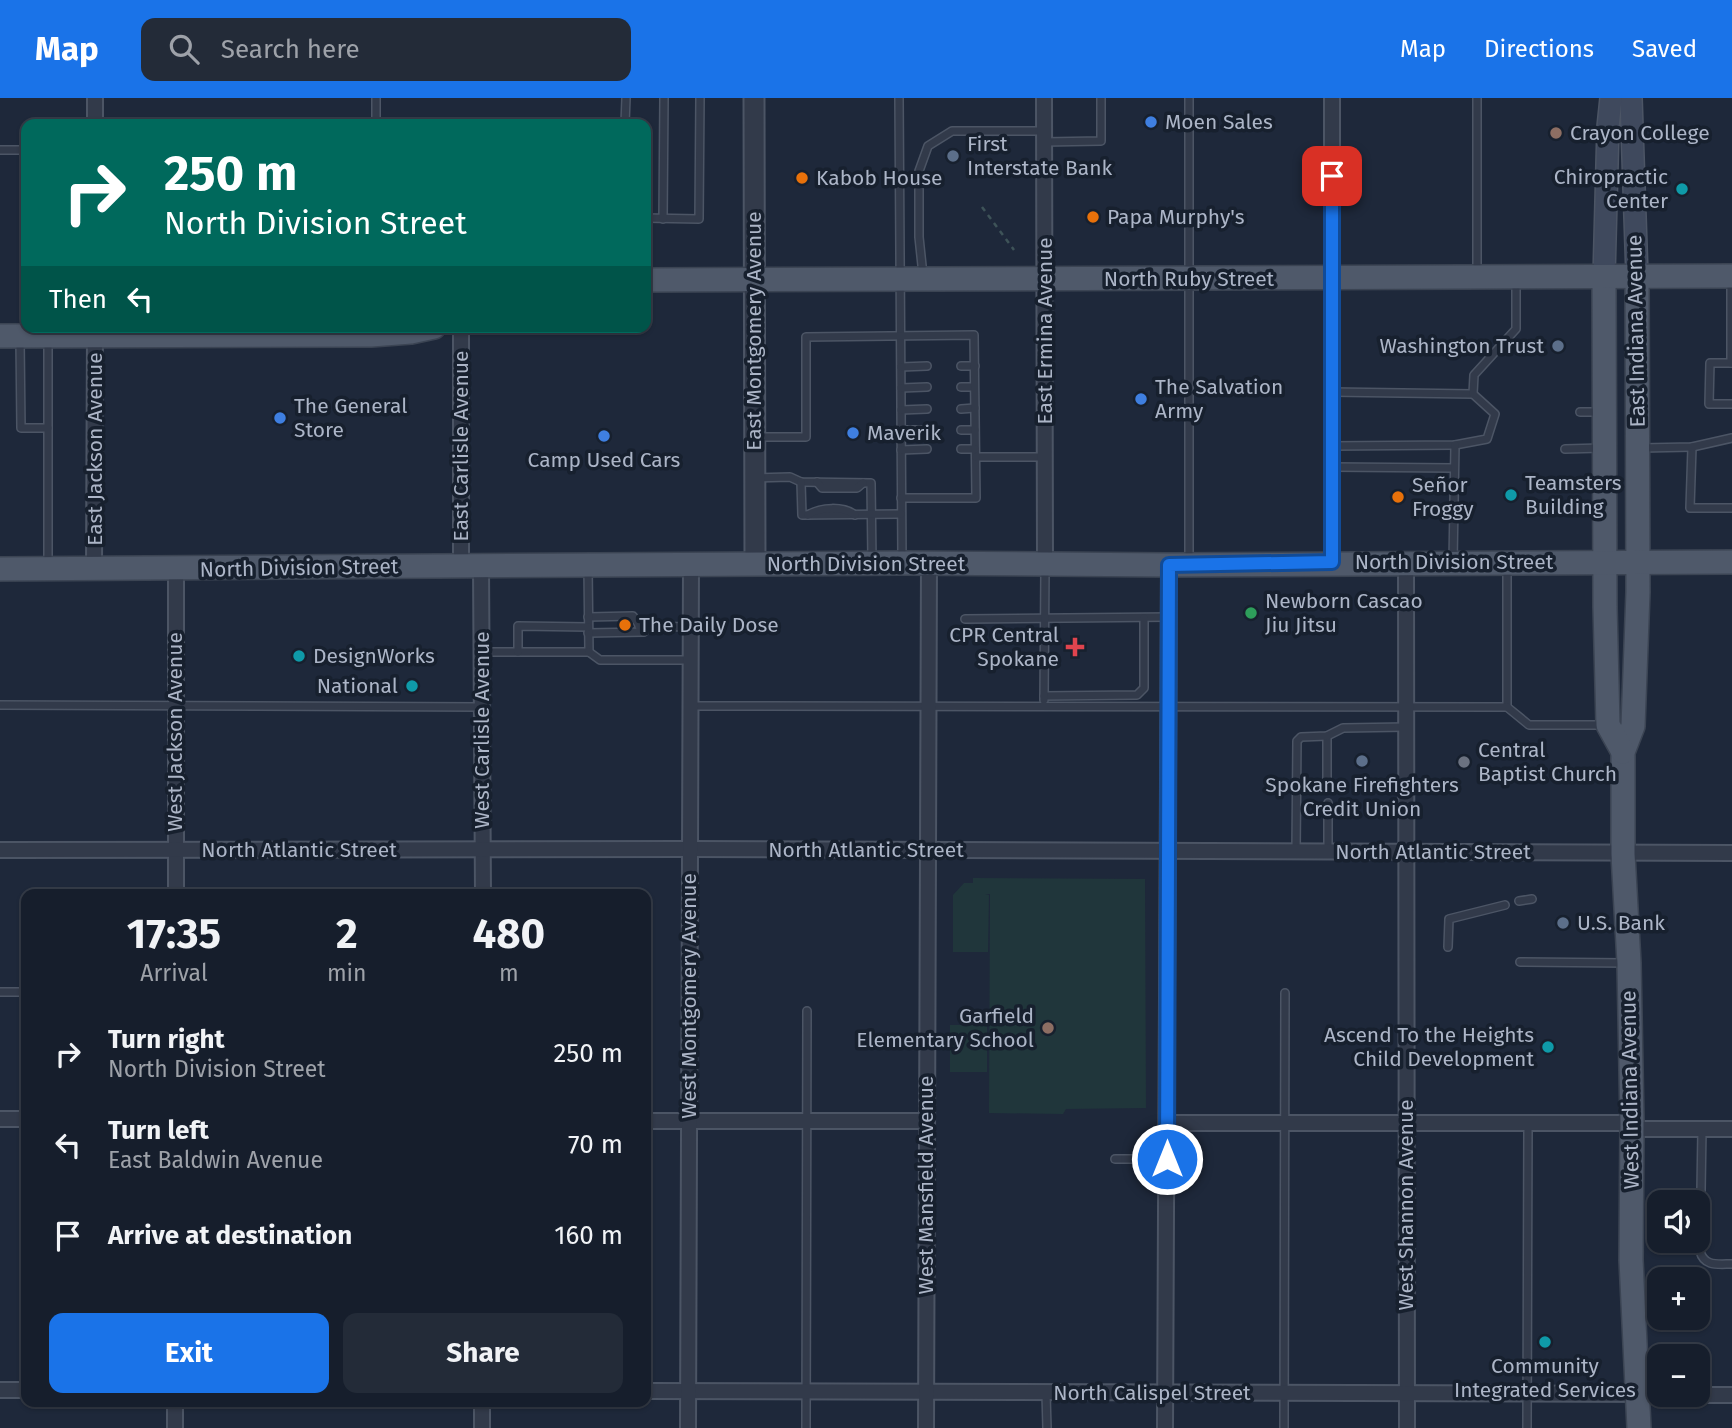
<!DOCTYPE html>
<html lang="en">
<head>
<meta charset="utf-8">
<style>
	:root { --surface:#161e2c; --page:#232b38; --text:#f1f3f6; --muted:#9ea2a9; --line:#353c48; --accent:#1a73e8 }
	body { margin:0; font-family:"Fira Sans",sans-serif; background:var(--page); color:var(--text); height:100vh; display:flex; flex-direction:column; font-size:26px; white-space:nowrap }
	* { box-sizing:border-box; margin:0 }
	p { font-size:23px; color:var(--muted) }
	.icon { flex:none; width:38px; height:38px; fill:none; stroke:currentColor; stroke-width:2; stroke-linecap:round; stroke-linejoin:round }
	.map { position:relative; flex:1; overflow:hidden }
	.drawer { position:absolute; left:21px; top:791px; width:630px; height:518px; display:flex; flex-direction:column; background:var(--surface); border-radius:14px; box-shadow:0 2px 5px #0004,0 0 0 2px var(--line) }
	.drawer>* { flex:none }
	.top-card { position:absolute; left:21px; top:21px; width:630px; height:214px; border-radius:14px; box-shadow:0 2px 5px #0004,0 0 0 2px var(--line); background:#00695c; color:#fff; overflow:hidden }
	.controls { position:absolute; left:1647px; top:1092px; display:grid; gap:14px }
	.controls a { display:grid; place-items:center; width:63px; height:63px; border-radius:14px; background:var(--surface); box-shadow:0 2px 5px #0004,0 0 0 2px var(--line); font-size:35px }
	.pin { position:absolute; display:grid; place-items:center; width:60px; height:60px; color:#fff; margin:-30px; border-radius:14px; box-shadow:0 4px 10px #0006 }
	.me { position:absolute; width:77px; margin:-38px; rotate:0deg; stroke-linejoin:round; filter:drop-shadow(0 0 5px #0008) }
	.turn { display:flex; align-items:center; gap:24px; height:147px; padding:0 28px; font-size:32px }
	.turn .icon { width:91px; height:91px; stroke-width:2.5 }
	.turn b { display:block; font-size:49px; line-height:60px }
	.then { display:flex; align-items:center; height:66px; padding:0 28px; background:#0003; gap:14px; font-size:26px }
	.eta { display:flex; justify-content:space-evenly; align-items:center; height:119px; text-align:center }
	.eta b { font-size:42px; font-weight:700; line-height:49px }
	.button { display:flex; gap:14px; margin-top:auto; padding:14px 28px }
	.button a { flex:1; height:80px; border-radius:14px; background:var(--accent); color:#fff; font-size:28px; font-weight:700; line-height:80px; text-align:center }
	.button a+a { background:var(--page); color:var(--text) }
	ul { padding:0; list-style:none }
	li { display:flex; align-items:center; gap:21px; height:91px; padding:0 28px }
	li div { flex:1 }
	li b { display:block; font-size:26px }
	li em { font-style:normal }
	header { display:flex; align-items:center; gap:42px; box-sizing:border-box; height:98px; padding:0 35px; background:var(--accent); color:#fff }
	header strong { font-size:33px }
	nav { display:flex; gap:38px; margin-inline-start:auto; font-size:24px }
	.search { width:490px; height:63px; background:var(--page); display:flex; align-items:center; gap:18px; box-sizing:border-box; padding:0 24px; border-radius:14px; color:var(--muted); font-size:26px }
	.map>svg:first-child { display:block }
	.green { fill:#20363b }
	.lines { fill:none; stroke-linecap:round; stroke-linejoin:round }
	.service-casing { stroke:#4c5565; stroke-width:10 }
	.minor-casing { stroke:#4c5565; stroke-width:18 }
	.tertiary-casing { stroke:#4c5565; stroke-width:23 }
	.secondary-casing { stroke:#4c5565; stroke-width:24 }
	.primary-casing { stroke:#3b4453; stroke-width:26 }
	.path { stroke:#3e5358; stroke-width:2.5; stroke-dasharray:5 5; stroke-linecap:butt }
	.service { stroke:#323a4a; stroke-width:7 }
	.minor { stroke:#323a4a; stroke-width:14 }
	.tertiary { stroke:#323a4a; stroke-width:19 }
	.secondary { stroke:#3f495d; stroke-width:21 }
	.primary { stroke:#4f596a; stroke-width:23 }
	.route-casing { stroke:#114b97; stroke-width:18 }
	.route { stroke:#1a73e8; stroke-width:12 }
	.shop-dot { fill:#3f7fe0; stroke:#17202e; stroke-width:2.5 }
	.education-dot { fill:#8d6e63; stroke:#17202e; stroke-width:2.5 }
	.service-dot { fill:#5c6f8a; stroke:#17202e; stroke-width:2.5 }
	.food-dot { fill:#e8710a; stroke:#17202e; stroke-width:2.5 }
	.culture-dot { fill:#0f9aa8; stroke:#17202e; stroke-width:2.5 }
	.leisure-dot { fill:#2e9e5b; stroke:#17202e; stroke-width:2.5 }
	.health-dot { fill:#e0444e; stroke:#17202e; stroke-width:2.5 }
	.worship-dot { fill:#6b7280; stroke:#17202e; stroke-width:2.5 }
	.labels { text-anchor:middle; stroke-width:7; stroke-linejoin:round; paint-order:stroke }
	.poi-label { font-size:21px; fill:#acb5c7; stroke:#17202e; text-anchor:start }
	.street-label { font-size:21px; fill:#acb5c7; stroke:#17202e }
</style>
</head>
<body>
<header>
<strong>Map</strong>
<div class="search"><svg class="icon" aria-label="search" viewBox="0 0 24 24"><circle cx="10" cy="10" r="6"/><path d="M15 15l6 6"/></svg>Search here</div>
<nav><a>Map</a><a>Directions</a><a>Saved</a></nav>
</header>
<div class="map">
<svg width="1732" height="1330" viewBox="0 0 1732 1330">
	<rect width="100%" height="100%" fill="#1e283a"/>
	<g class="green">
		<polygon points="973,780 1145,781 1146,1010 1066,1011 1063,1016 989,1015 990,796 985,796 989,797 988,854 953,854 953,797 964,785 973,785"/>
		<rect x="950" y="927" width="37" height="47"/>
	</g>
	<g class="lines">
		<defs>
			<g id="service">
				<polyline points="899,0 902,461"/>
				<polyline points="1477,0 1477,174"/>
				<polyline points="376,26 376,0"/>
				<polyline points="625,26 626,0"/>
				<polyline points="1044,44 1101,43 1101,0"/>
				<polyline points="0,52 26,52"/>
				<polyline points="646,120 699,121 700,0"/>
				<polyline points="663,121 664,0"/>
				<polyline points="923,177 919,139 919,73 928,48 952,33 1044,33"/>
				<polyline points="1731,182 1731,265"/>
				<polyline points="20,242 21,330 48,330"/>
				<polyline points="48,242 48,468"/>
				<polyline points="1732,265 1710,265 1709,306 1732,306"/>
				<polyline points="961,268 975,268"/>
				<polyline points="901,269 927,268"/>
				<polyline points="961,289 974,289"/>
				<polyline points="901,290 927,289"/>
				<polyline points="1332,294 1473,296"/>
				<polyline points="961,311 975,310"/>
				<polyline points="901,312 927,311"/>
				<polyline points="1580,314 1600,314"/>
				<polyline points="901,332 927,332"/>
				<polyline points="961,332 975,332"/>
				<polyline points="758,339 806,339 806,239 974,237 976,400 901,400"/>
				<polyline points="1332,348 1455,347 1487,341 1495,316 1473,296 1474,277 1516,231 1516,184"/>
				<polyline points="1692,349 1690,410 1732,410"/>
				<polyline points="1642,350 1692,349 1732,340"/>
				<polyline points="961,351 975,351"/>
				<polyline points="1565,351 1602,350"/>
				<polyline points="901,352 927,351"/>
				<polyline points="976,359 1045,359"/>
				<polyline points="1332,369 1454,370"/>
				<polyline points="756,380 790,379 801,384 871,385 872,461"/>
				<polyline points="801,384 802,417 901,416"/>
				<polyline points="817,384 822,390 857,390 863,385"/>
				<path d="M808,417c13,-8 35,-9 47,0"/>
				<polyline points="1453,464 1455,347"/>
				<polyline points="1189,465 1189,0"/>
				<polyline points="1507,470 1507,609"/>
				<polyline points="588,519 633,518 644,534 588,535"/>
				<polyline points="965,521 1169,519"/>
				<polyline points="639,528 690,529"/>
				<polyline points="482,554 589,554 588,470"/>
				<polyline points="518,554 518,528 588,529"/>
				<polyline points="589,554 600,562 690,562"/>
				<polyline points="1044,598 1137,597 1144,590 1144,520"/>
				<polyline points="1044,602 1045,471"/>
				<polyline points="0,607 482,609"/>
				<polyline points="690,608 1507,609 1529,627 1604,627"/>
				<polyline points="1327,638 1327,689"/>
				<polyline points="1296,753 1297,643 1301,639 1327,638 1343,630 1406,629"/>
				<polyline points="1328,753 1328,705"/>
				<polyline points="1519,803 1532,801"/>
				<polyline points="1448,849 1449,821 1505,807"/>
				<polyline points="1520,864 1625,865"/>
				<polyline points="0,894 26,894"/>
				<path d="M1702,1032l-2,121c4,16 18,13 32,13"/>
				<polyline points="1115,1061 1166,1061"/>
				<polyline points="1046,1296 1047,1330"/>
				<polyline points="806,1330 807,913"/>
				<polyline points="1284,1330 1285,895"/>
				<polyline points="1527,1330 1528,1025"/>
			</g>
			<g id="minor">
				<polyline points="95,0 95,26"/>
				<polyline points="1044,0 1045,467"/>
				<polyline points="1332,464 1332,0"/>
				<polyline points="1406,464 1407,1330"/>
				<polyline points="461,468 461,229"/>
				<polyline points="481,468 483,796"/>
				<polyline points="176,471 176,796"/>
				<polyline points="94,472 95,232"/>
				<polyline points="0,752 689,751 1732,755"/>
				<polyline points="0,1021 26,1021"/>
				<polyline points="646,1023 926,1023"/>
				<polyline points="1167,1025 1632,1025"/>
				<polyline points="1632,1031 1732,1031"/>
				<polyline points="0,1292 26,1292"/>
				<polyline points="646,1293 1659,1296"/>
				<polyline points="1698,1297 1732,1297"/>
				<polyline points="175,1330 175,1304"/>
				<polyline points="482,1330 482,1304"/>
				<polyline points="688,1330 691,467"/>
				<polyline points="926,1330 929,465"/>
				<polyline points="1165,1330 1169,467"/>
			</g>
			<polyline id="tertiary" points="754,0 755,466"/>
			<g id="secondary">
				<polyline points="1631,0 1637,178"/>
				<polyline points="1604,179 1608,29 1611,0"/>
			</g>
			<g id="primary">
				<polyline points="1637,178 1638,494 1633,628 1623,654 1623,756 1629,865 1632,1025 1631,1162 1639,1330"/>
				<polyline points="1604,179 1605,509 1608,627 1623,654"/>
				<polyline points="646,182 1732,178"/>
				<polyline points="0,238 371,237 411,234 434,229"/>
				<polyline points="0,471 902,465 1169,467 1732,464"/>
			</g>
		</defs>
		<use href="#service" class="service-casing"/>
		<use href="#minor" class="minor-casing"/>
		<use href="#tertiary" class="tertiary-casing"/>
		<use href="#secondary" class="secondary-casing"/>
		<use href="#primary" class="primary-casing"/>
		<polyline class="path" points="982,109 1014,152"/>
		<use href="#service" class="service"/>
		<use href="#minor" class="minor"/>
		<use href="#tertiary" class="tertiary"/>
		<use href="#secondary" class="secondary"/>
		<use href="#primary" class="primary"/>
	</g>
	<g class="lines">
		<defs>
			<polyline id="route" points="1167,1061 1169,467 1332,464 1332,78"/>
		</defs>
		<use href="#route" class="route-casing"/>
		<use href="#route" class="route"/>
	</g>
	<g class="shop-dot">
		<circle cx="1151" cy="24" r="7"/>
		<circle cx="1141" cy="301" r="7"/>
		<circle cx="280" cy="320" r="7"/>
		<circle cx="853" cy="335" r="7"/>
		<circle cx="604" cy="338" r="7"/>
	</g>
	<g class="education-dot">
		<circle cx="1556" cy="35" r="7"/>
		<circle cx="1048" cy="930" r="7"/>
	</g>
	<g class="service-dot">
		<circle cx="953" cy="58" r="7"/>
		<circle cx="1558" cy="248" r="7"/>
		<circle cx="1362" cy="663" r="7"/>
		<circle cx="1563" cy="825" r="7"/>
	</g>
	<g class="food-dot">
		<circle cx="802" cy="80" r="7"/>
		<circle cx="1093" cy="119" r="7"/>
		<circle cx="1398" cy="399" r="7"/>
		<circle cx="625" cy="527" r="7"/>
	</g>
	<g class="culture-dot">
		<circle cx="1682" cy="91" r="7"/>
		<circle cx="1511" cy="397" r="7"/>
		<circle cx="299" cy="558" r="7"/>
		<circle cx="412" cy="588" r="7"/>
		<circle cx="1548" cy="949" r="7"/>
		<circle cx="1545" cy="1244" r="7"/>
	</g>
	<circle class="leisure-dot" cx="1251" cy="515" r="7"/>
	<path class="health-dot" d="M1071.5 538.5h7v7h7v7h-7v7h-7v-7h-7v-7h7z"/>
	<circle class="worship-dot" cx="1464" cy="664" r="7"/>
	<g class="labels">
		<g class="poi-label">
			<text x="1165" y="31">Moen Sales</text>
			<text x="1570" y="42">Crayon College</text>
			<text x="967" y="53">First<tspan x="967" dy="24">Interstate Bank</tspan></text>
			<text x="1668" y="86" text-anchor="end">Chiropractic<tspan x="1668" dy="24">Center</tspan></text>
			<text x="816" y="87">Kabob House</text>
			<text x="1107" y="126">Papa Murphy's</text>
			<text x="1544" y="255" text-anchor="end">Washington Trust</text>
			<text x="1155" y="296">The Salvation<tspan x="1155" dy="24">Army</tspan></text>
			<text x="294" y="315">The General<tspan x="294" dy="24">Store</tspan></text>
			<text x="867" y="342">Maverik</text>
			<text x="604" y="369" text-anchor="middle">Camp Used Cars</text>
			<text x="1525" y="392">Teamsters<tspan x="1525" dy="24">Building</tspan></text>
			<text x="1412" y="394">Señor<tspan x="1412" dy="24">Froggy</tspan></text>
			<text x="1265" y="510">Newborn Cascao<tspan x="1265" dy="24">Jiu Jitsu</tspan></text>
			<text x="639" y="534">The Daily Dose</text>
			<text x="1059" y="544" text-anchor="end">CPR Central<tspan x="1059" dy="24">Spokane</tspan></text>
			<text x="313" y="565">DesignWorks</text>
			<text x="398" y="595" text-anchor="end">National</text>
			<text x="1478" y="659">Central<tspan x="1478" dy="24">Baptist Church</tspan></text>
			<text x="1362" y="694" text-anchor="middle">Spokane Firefighters<tspan x="1362" dy="24">Credit Union</tspan></text>
			<text x="1577" y="832">U.S. Bank</text>
			<text x="1034" y="925" text-anchor="end">Garfield<tspan x="1034" dy="24">Elementary School</tspan></text>
			<text x="1534" y="944" text-anchor="end">Ascend To the Heights<tspan x="1534" dy="24">Child Development</tspan></text>
			<text x="1545" y="1275" text-anchor="middle">Community<tspan x="1545" dy="24">Integrated Services</tspan></text>
		</g>
		<g class="street-label">
			<text x="1189" y="188">North Ruby Street</text>
			<text transform="translate(754 233) rotate(-90)" y="7">East Montgomery Avenue</text>
			<text transform="translate(1045 233) rotate(-90)" y="7">East Ermina Avenue</text>
			<text transform="translate(1636 233) rotate(-91)" y="7">East Indiana Avenue</text>
			<text transform="translate(461 348) rotate(-90)" y="7">East Carlisle Avenue</text>
			<text transform="translate(95 351) rotate(-90)" y="7">East Jackson Avenue</text>
			<text x="1454" y="471">North Division Street</text>
			<text x="866" y="473">North Division Street</text>
			<text transform="translate(299 470) rotate(-1)" y="7">North Division Street</text>
			<text transform="translate(482 632) rotate(-90)" y="7">West Carlisle Avenue</text>
			<text transform="translate(175 634) rotate(-90)" y="7">West Jackson Avenue</text>
			<text x="299" y="759">North Atlantic Street</text>
			<text x="866" y="759">North Atlantic Street</text>
			<text x="1433" y="761">North Atlantic Street</text>
			<text transform="translate(689 898) rotate(-90)" y="7">West Montgomery Avenue</text>
			<text transform="translate(1630 992) rotate(-91)" y="7">West Indiana Avenue</text>
			<text transform="translate(926 1087) rotate(-90)" y="7">West Mansfield Avenue</text>
			<text transform="translate(1406 1107) rotate(-90)" y="7">West Shannon Avenue</text>
			<text x="1152" y="1302">North Calispel Street</text>
		</g>
	</g>
</svg>
<div class="controls">
<a><svg class="icon" aria-label="sound" viewBox="0 0 24 24"><path d="M4 9h4l5-4v14l-5-4H4zM17 9q2 3 0 6"/></svg></a>
<a>+</a>
<a>−</a>
</div>
<div class="pin" style="left:1332px;top:78px;background:#d93025"><svg class="icon" aria-label="arrive" viewBox="0 0 24 24"><path d="M6 21V4h12l-3 4 3 4H6"/></svg></div>
<svg class="me" style="left:1167px;top:1061px" viewBox="-20 -20 40 40"><circle r="17" fill="#1a73e8" stroke="#fff" stroke-width="3"/><path d="M0-11L8 9 0 5-8 9z" fill="#fff"/></svg>
<div class="top-card">
<div class="turn"><svg class="icon" aria-label="right" viewBox="0 0 24 24"><path d="M7 20v-9h11M14 6l5 5-5 5"/></svg><div><b>250 m</b>North Division Street</div></div>
<div class="then">Then<svg class="icon" aria-label="left" viewBox="0 0 24 24"><path d="M17 20v-9H6M10 6l-5 5 5 5"/></svg></div>
</div>
<section class="drawer">
<div class="eta">
<div><b>17:35</b><p>Arrival</p></div>
<div><b>2</b><p>min</p></div>
<div><b>480</b><p>m</p></div>
</div>
<ul>
<li><svg class="icon" aria-label="right" viewBox="0 0 24 24"><path d="M7 20v-9h11M14 6l5 5-5 5"/></svg><div><b>Turn right</b><p>North Division Street</p></div><em>250 m</em></li>
<li><svg class="icon" aria-label="left" viewBox="0 0 24 24"><path d="M17 20v-9H6M10 6l-5 5 5 5"/></svg><div><b>Turn left</b><p>East Baldwin Avenue</p></div><em>70 m</em></li>
<li><svg class="icon" aria-label="arrive" viewBox="0 0 24 24"><path d="M6 21V4h12l-3 4 3 4H6"/></svg><div><b>Arrive at destination</b></div><em>160 m</em></li>
</ul>
<div class="button"><a>Exit</a><a>Share</a></div>
</section>
</div>
</body>
</html>
